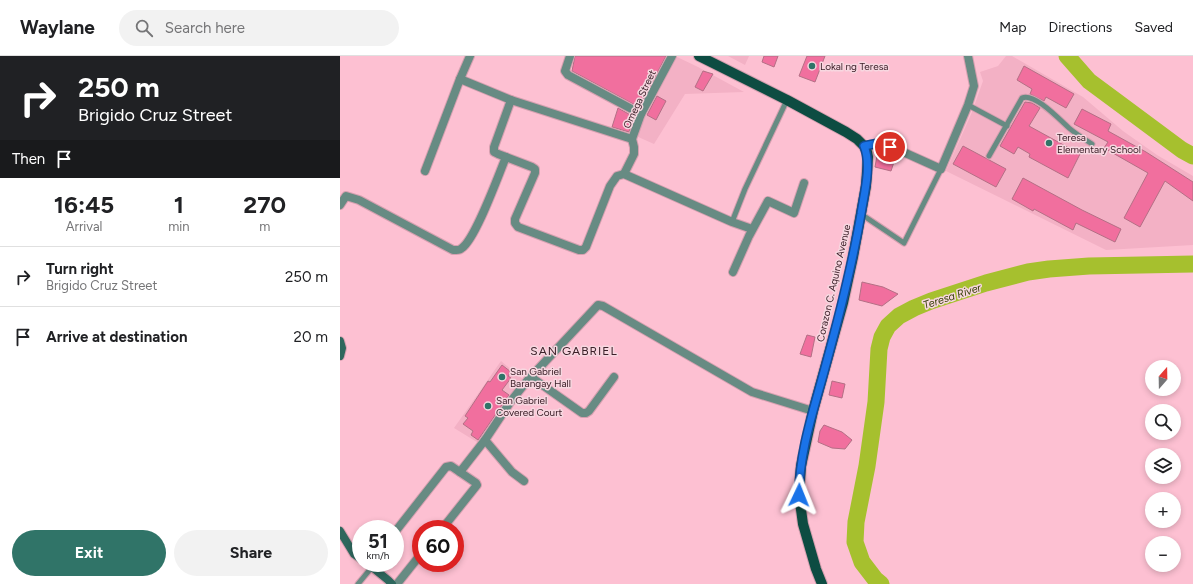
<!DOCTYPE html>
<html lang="en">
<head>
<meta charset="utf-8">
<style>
	:root { --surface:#fff; --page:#f2f2f2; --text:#202124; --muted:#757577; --line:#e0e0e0; --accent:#307468 }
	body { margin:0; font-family:Figtree,sans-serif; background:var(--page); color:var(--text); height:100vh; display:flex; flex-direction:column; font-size:15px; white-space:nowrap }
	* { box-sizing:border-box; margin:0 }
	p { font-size:13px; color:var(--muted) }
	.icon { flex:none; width:22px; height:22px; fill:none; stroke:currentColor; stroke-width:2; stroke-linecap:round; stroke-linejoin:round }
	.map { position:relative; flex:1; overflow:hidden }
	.panel { display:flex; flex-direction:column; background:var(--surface); width:340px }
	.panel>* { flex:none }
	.top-card { background:#202124; color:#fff; overflow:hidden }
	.needle { width:26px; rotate:20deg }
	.buttons { position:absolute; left:805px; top:304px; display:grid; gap:8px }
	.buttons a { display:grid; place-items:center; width:36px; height:36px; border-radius:50%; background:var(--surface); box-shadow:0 2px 6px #0003; font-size:20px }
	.speed { position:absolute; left:12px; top:464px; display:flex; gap:8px; font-size:20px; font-weight:700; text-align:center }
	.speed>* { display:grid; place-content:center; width:52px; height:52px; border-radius:50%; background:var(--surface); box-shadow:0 2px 6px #0003; line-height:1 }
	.speed small { font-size:10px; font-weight:400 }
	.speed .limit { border:6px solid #d22; background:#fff; color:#111 }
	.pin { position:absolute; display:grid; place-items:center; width:34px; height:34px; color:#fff; margin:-17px; border:2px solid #fff; border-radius:50%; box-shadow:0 1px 4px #0007 }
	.me { position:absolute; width:44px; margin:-22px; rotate:2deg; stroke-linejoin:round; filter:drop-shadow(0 0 3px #0008) }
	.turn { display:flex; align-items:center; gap:14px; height:84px; padding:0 12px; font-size:18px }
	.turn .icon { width:52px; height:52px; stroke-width:2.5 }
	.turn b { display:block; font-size:28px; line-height:34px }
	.then { display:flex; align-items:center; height:38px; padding:0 12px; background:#0003; gap:8px; font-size:15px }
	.eta { display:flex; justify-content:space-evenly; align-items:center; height:68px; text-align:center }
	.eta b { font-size:24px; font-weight:700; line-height:28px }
	.primary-button { display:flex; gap:8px; margin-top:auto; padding:8px 12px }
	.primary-button a { flex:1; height:46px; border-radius:24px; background:var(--accent); color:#fff; font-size:16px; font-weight:700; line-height:46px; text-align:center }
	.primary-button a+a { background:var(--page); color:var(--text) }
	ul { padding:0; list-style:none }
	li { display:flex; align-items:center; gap:12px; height:60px; padding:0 12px; border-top:1px solid var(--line) }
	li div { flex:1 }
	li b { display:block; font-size:15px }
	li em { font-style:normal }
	header { display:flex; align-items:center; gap:24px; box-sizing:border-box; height:56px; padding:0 20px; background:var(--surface); border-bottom:1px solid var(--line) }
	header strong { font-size:19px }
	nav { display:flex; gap:22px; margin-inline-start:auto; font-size:14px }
	.search { width:280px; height:36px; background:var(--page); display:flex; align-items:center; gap:10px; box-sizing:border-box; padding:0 14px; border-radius:22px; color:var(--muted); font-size:15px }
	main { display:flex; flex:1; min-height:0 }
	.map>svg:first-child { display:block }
	.built { fill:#f3b1c5 }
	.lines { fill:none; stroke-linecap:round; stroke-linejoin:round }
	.river { stroke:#a6c02e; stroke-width:17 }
	.building { fill:#f16f9e; stroke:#b46f85 }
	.lane-casing { stroke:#d6a0b0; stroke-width:7 }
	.street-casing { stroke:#d6a0b0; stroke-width:10 }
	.secondary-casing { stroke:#d6a0b0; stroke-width:10 }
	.primary-casing { stroke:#d6a0b0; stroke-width:12 }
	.lane { stroke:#678b83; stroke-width:5 }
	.street { stroke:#678b83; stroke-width:8 }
	.secondary { stroke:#2e675d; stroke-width:8 }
	.primary { stroke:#0d4c42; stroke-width:10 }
	.route-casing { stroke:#114b97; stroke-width:10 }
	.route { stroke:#1a73e8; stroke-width:7 }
	.poi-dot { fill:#307468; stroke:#f7d7e0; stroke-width:1.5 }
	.labels { text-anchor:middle; stroke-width:3; stroke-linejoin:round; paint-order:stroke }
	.poi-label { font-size:10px; fill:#3c2029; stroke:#f7d7e0; text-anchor:start }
	.street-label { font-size:10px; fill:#3c2029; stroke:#f7d7e0 }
	.water-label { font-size:11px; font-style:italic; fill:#39430a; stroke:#f7d7e0 }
	.quarter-label { font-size:12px; letter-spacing:1px; fill:#3c2029; stroke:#f7d7e0 }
</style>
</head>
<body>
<header>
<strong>Waylane</strong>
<div class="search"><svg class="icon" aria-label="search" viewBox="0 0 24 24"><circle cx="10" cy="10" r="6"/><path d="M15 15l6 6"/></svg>Search here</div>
<nav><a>Map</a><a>Directions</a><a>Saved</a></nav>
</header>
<main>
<section class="panel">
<div class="top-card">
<div class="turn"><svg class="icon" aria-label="right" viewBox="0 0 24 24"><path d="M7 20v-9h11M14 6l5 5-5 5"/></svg><div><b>250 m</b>Brigido Cruz Street</div></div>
<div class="then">Then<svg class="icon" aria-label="arrive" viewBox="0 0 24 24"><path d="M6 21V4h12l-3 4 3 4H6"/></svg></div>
</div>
<div class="eta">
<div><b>16:45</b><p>Arrival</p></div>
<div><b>1</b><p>min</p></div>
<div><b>270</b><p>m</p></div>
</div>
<ul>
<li><svg class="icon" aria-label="right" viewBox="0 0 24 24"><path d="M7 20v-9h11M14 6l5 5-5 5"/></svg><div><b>Turn right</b><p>Brigido Cruz Street</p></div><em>250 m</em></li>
<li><svg class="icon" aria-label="arrive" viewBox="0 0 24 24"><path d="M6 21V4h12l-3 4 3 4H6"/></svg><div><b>Arrive at destination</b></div><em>20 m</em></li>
</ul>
<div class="primary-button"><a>Exit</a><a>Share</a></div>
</section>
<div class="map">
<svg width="853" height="528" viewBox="0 0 853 528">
	<rect width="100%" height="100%" fill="#fdc0d2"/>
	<g class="built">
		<polygon points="335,0 358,11 404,36 345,38 314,88 296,80"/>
		<polygon points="388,0 409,0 405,9"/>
		<polygon points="666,0 672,0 743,41 783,75 817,99 853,120 853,189 766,194 606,115 632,56 643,25 640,16 658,10"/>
		<polygon points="161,305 191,330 172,349 145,391 114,372"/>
	</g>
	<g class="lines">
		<g class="river">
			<polyline points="727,0 749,25 776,45 842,94 853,100"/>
			<polyline points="541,528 535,523 522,506 515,486 516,466 527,410 536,346 539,293 542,281 548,270 559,260 574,252 591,245 646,227 688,216 709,213 749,210 853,208"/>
		</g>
	</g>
	<g class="building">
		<polygon points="235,0 326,0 299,51 232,15"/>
		<polygon points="424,0 438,0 434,11 422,6"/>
		<polygon points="467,0 485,0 475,26 459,20"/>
		<polygon points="684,10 734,38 726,52 706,41 704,45 690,38 692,33 677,24"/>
		<polygon points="363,15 373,18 363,35 355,31"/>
		<polygon points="317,40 326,45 316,64 307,59"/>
		<polygon points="685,46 692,47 700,52 689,70 740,98 728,122 689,101 690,98 678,91 674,98 660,90"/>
		<polygon points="278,52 294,61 289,76 272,71"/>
		<polygon points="742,53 771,68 768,75 806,96 853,126 853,145 825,125 800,171 784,162 808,117 764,92 768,86 734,68"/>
		<polygon points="623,90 666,113 656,131 613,108"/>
		<polygon points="538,94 556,100 551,115 535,111"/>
		<polygon points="683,122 742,154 781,173 775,186 736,167 733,174 694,153 693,155 672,143"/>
		<polygon points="522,226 543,231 558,238 542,250 519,244"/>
		<polygon points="467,279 475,281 471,301 460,298"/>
		<polygon points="162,309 171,316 168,320 171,322 162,334 169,339 138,384 131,379 133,375 123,368 128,362 125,360 148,325 150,326"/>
		<polygon points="492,325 505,328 502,342 489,339"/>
		<polygon points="484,369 502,376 512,384 505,393 492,392 478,386 480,375"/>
	</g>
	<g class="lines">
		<defs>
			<g id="lane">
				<polyline points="628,49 667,70"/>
				<path d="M649,100l33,-58c12,-6 38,22 47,30 7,6 15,11 23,16"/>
				<polyline points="521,158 564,187 601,113"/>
				<polyline points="392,166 405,133 447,44"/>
				<polyline points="18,528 32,511"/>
			</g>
			<g id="street">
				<polyline points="230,0 225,15 228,19 301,58"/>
				<polyline points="120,23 171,44 292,83"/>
				<polyline points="171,44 154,91 154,96 158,98 192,111 195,113 195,117 175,163 175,167 178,171 239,194 243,194 246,191 270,130 277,120 284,118 392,166 412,173"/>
				<polyline points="524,90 539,87 561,95 601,113 628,49 634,30 628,0"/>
				<polyline points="85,115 120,23 130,0"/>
				<polyline points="284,118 294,98 294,91 292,83 301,58 332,0"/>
				<path d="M0,149l6,-9 13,4 94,50c4,0 6,1 9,-2 14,-10 36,-72 44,-91"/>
				<polyline points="393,216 409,180 428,145 454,157 464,127"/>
				<polyline points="191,321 242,357 246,357 249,355 274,321"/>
				<polyline points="145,384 172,416 184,425"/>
				<polyline points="120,416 145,384 171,345 187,325 258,249 263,250 412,336 473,355"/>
				<polyline points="55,476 106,411 111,410 136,427 137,429 102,473"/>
				<polyline points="57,528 81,498"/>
			</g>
			<g id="secondary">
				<polyline points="0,285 2,292 0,300"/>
				<polyline points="0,475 14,498 21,503"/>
				<polyline points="27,507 48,524 52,528"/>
			</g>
			<polyline id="primary" points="359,0 447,44 506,76 517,83 524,90 527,96 528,101 526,130 513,201 503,247 473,355 461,410 459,439 463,468 476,513 482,528"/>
		</defs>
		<use href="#lane" class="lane-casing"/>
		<use href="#street" class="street-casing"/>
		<use href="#secondary" class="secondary-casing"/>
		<use href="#primary" class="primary-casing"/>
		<use href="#lane" class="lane"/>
		<use href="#street" class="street"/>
		<use href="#secondary" class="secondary"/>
		<use href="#primary" class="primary"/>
	</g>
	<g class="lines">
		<defs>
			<path id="route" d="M459,439c0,-43 15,-86 26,-127 14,-51 27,-102 36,-154 3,-20 11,-49 3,-68l15,-3 11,4"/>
		</defs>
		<use href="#route" class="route-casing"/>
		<use href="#route" class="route"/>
	</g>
	<g class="poi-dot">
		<circle cx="472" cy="10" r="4"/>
		<circle cx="709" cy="87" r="4"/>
		<circle cx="162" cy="321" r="4"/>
		<circle cx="148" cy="350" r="4"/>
	</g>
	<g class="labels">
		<g class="poi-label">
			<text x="480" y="14">Lokal ng Teresa</text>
			<text x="717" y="85">Teresa<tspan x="717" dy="12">Elementary School</tspan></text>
			<text x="170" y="319">San Gabriel<tspan x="170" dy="12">Barangay Hall</tspan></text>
			<text x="156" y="348">San Gabriel<tspan x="156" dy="12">Covered Court</tspan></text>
		</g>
		<g class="street-label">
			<text transform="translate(299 43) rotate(-65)" y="4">Omega Street</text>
			<text transform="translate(493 227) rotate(-77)" y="4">Corazon C. Aquino Avenue</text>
		</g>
		<g class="water-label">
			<text transform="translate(612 240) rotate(-18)" y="4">Teresa River</text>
		</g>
		<g class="quarter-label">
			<text x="234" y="299">SAN GABRIEL</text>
		</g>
	</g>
</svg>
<div class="buttons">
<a><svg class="needle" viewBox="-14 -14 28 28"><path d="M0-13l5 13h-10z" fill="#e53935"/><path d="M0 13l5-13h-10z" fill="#757577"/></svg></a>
<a><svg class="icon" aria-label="search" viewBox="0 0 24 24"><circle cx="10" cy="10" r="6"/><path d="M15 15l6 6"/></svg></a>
<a><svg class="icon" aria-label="layers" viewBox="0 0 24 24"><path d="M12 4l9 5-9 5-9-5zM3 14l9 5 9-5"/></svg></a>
<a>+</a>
<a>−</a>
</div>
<div class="speed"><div>51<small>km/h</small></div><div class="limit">60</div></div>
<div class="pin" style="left:550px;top:91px;background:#d93025"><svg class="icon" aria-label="arrive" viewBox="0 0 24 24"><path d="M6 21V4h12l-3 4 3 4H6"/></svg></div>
<svg class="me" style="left:459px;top:439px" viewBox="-20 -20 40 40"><path d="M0-17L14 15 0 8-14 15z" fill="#1a73e8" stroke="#fff" stroke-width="4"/></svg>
</div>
</main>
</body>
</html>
